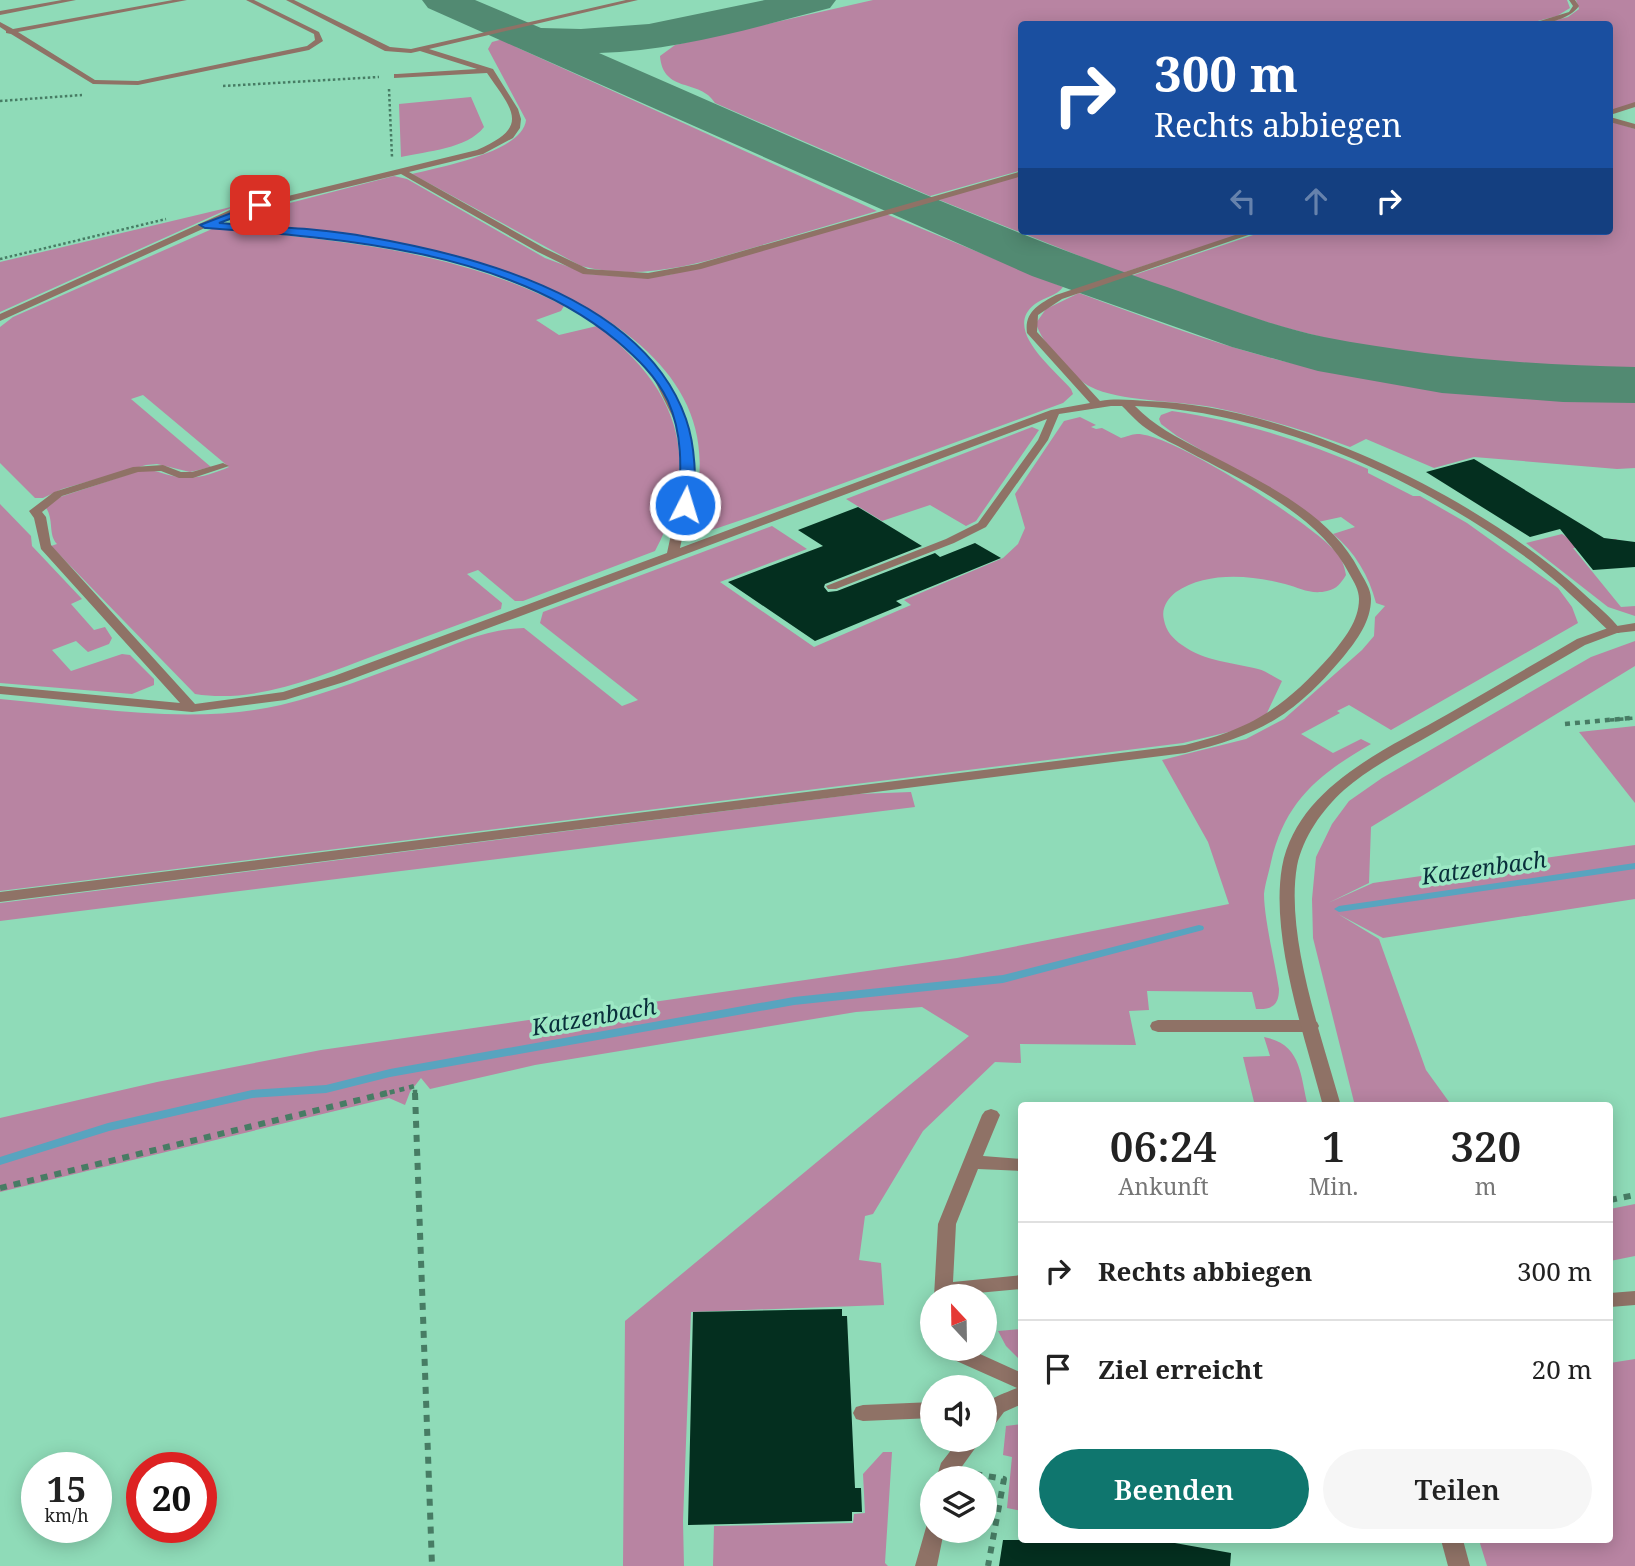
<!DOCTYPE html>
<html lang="de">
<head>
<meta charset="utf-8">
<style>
	:root { --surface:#fff; --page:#f6f6f6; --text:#222; --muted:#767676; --line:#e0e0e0; --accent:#0f766e }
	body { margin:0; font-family:"Noto Serif",serif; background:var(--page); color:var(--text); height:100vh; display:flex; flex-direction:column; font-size:26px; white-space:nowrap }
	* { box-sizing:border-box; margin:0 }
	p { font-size:23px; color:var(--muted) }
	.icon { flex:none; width:38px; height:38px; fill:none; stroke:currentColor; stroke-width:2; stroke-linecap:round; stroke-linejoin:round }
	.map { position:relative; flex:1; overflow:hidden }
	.details { position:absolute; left:1018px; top:1102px; width:595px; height:441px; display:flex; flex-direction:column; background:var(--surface); border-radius:7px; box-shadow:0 4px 18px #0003 }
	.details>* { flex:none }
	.banner { position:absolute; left:1018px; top:21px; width:595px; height:214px; border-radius:7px; box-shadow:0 4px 18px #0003; background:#1a4fa0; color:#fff; overflow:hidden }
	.needle { width:46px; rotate:338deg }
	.tools { position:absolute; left:920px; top:1284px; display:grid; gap:14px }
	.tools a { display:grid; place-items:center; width:77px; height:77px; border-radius:50%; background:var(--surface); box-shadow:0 4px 18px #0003; font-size:35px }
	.speed { position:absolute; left:21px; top:1452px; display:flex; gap:14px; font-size:35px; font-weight:700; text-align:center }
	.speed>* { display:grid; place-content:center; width:91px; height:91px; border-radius:50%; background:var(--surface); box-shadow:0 4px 18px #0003; line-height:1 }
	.speed small { font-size:18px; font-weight:400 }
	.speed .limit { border:10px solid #d22; background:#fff; color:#111 }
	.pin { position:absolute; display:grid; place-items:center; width:60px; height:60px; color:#fff; margin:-30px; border-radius:14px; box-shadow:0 4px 10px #0006 }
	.me { position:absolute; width:77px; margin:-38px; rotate:5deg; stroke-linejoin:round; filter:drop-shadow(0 0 5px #0008) }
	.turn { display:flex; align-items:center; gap:24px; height:147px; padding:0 21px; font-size:32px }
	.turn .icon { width:91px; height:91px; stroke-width:2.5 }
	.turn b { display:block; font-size:49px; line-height:60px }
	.lanes { display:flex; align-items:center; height:66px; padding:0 21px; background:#0003; justify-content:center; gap:35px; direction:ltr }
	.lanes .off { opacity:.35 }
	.eta { display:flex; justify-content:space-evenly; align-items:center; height:119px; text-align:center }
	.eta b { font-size:42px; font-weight:600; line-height:49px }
	.cta { display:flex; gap:14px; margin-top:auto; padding:14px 21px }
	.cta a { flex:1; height:80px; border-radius:42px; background:var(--accent); color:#fff; font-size:28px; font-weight:600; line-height:80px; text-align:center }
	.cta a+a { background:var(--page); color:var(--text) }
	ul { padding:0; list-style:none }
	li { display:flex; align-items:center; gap:21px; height:98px; padding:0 21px; border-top:2px solid var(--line) }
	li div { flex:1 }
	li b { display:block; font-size:26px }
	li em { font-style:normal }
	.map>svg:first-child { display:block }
	.green { fill:#b884a2 }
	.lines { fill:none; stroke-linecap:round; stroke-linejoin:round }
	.stream { fill:#58a4bf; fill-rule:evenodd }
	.taxiway { fill:#528a72; fill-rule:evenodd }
	.building { fill:#042f1f }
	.path-far3 { stroke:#477c64; stroke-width:2.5; stroke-dasharray:2.5 2.5; stroke-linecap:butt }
	.path-far2 { stroke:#477c64; stroke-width:3.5; stroke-dasharray:4.5 4.5; stroke-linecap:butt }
	.path-far1 { stroke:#477c64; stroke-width:4.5; stroke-dasharray:5 5; stroke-linecap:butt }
	.path { stroke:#477c64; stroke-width:6; stroke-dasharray:7 7; stroke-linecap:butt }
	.lane { fill:#8f7266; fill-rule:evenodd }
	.street { fill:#8f7266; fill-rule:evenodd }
	.route { fill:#1a73e8; stroke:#114b97; stroke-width:2 }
	.labels { text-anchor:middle; stroke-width:7; stroke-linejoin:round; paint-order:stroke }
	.water-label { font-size:23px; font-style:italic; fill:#092e3a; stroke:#9ce8c4 }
</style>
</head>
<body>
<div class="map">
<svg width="1635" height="1566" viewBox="0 0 1635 1566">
	<rect width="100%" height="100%" fill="#8fdbb8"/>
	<g class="green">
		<path d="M873,0h694l3,8 -13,8 -31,8h-504v146l-92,26 -215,-93c-15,-25 -52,-9 -55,-47l15,-11z"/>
		<polygon points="1576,0 1635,0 1635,103 1610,111 1610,24 1541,24 1568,17 1579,9"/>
		<path d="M507,38l9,9 361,164c-39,12 -79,23 -118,35 -59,17 -116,36 -178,20l-169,-92c27,-7 111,-22 114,-54l-38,-71 4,-7z"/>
		<path d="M471,97l13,30c-17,22 -57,24 -83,30l-2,-53z"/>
		<path d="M1610,121l25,8v238c-112,4 -229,-7 -337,-36 -57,-15 -112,-36 -167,-55l134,-45h345z"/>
		<polygon points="1022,175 1022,231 1250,231 1122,273 937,199"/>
		<path d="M394,176l13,3 138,79 43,16 56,4 25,-3 217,-61 177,73c-6,9 -19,10 -28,17 -33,25 18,64 36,85l2,5 -10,9 -307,112 -50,17h-12l-7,-6c74,-191 -193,-271 -331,-291 -28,-4 -56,-7 -85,-9 -12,-1 -30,1 -41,-5l2,-3z"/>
		<polygon points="235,206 0,312 0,262"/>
		<path d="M212,229c27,-1 53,4 79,7 96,10 187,26 273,70l-3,5 -25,9 23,15 38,-9c80,61 107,133 58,225l-132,50h-8l-37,-31 -11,4 35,29 -1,6c-42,15 -83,31 -125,46 -57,21 -119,49 -181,39l-144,-148 6,-2c-9,-9 -3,-25 -11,-36l14,-11 82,-27c15,-1 24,6 38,7 16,3 35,-4 49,-10l-86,-72 -12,4 80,68 -21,5 -33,-8 -11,1 -84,24 -19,9h-8l-35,-35v-136l13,-10z"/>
		<path d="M1079,293c70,26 140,53 212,70 113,26 228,37 344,39v66l-18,1 -143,-12 -40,11 -68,-29 -16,8c-45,-17 -91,-30 -138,-40 -34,-6 -94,-6 -121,-20 -17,-8 -51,-46 -55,-64l10,-14z"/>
		<path d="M1172,411c68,10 133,30 196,58v4l45,23h7l47,27 91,65 14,19 6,16 -187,107 -42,-25 -12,6 3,2 -39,21 32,19 28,-14 10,5c-52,30 -86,57 -100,118 -2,10 -6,22 -7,32 0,24 11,69 15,95 0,16 -7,21 -23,20l-4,-17 -105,-1 2,19 -20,1 7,34 -116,-1 1,19 -26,-1 -72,69 -50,83 -8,2 -6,44 22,3 3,42 -193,7 -8,209 1,45h-61l2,-245 344,-285 -47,-29 -66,5 -321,53 -105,24 -9,-11 -11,14 -5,13 -16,-7 -389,94v-74l157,-36 164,-32 636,-92 272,-54 -21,-62 -46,-82 84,-21 38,-20 78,-69 12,-14 1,-19 10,-11 -9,-3c-7,-27 -21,-51 -43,-69l22,-7 -14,-10 -23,5 -39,-27 -102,-59 -16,-12 -2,-5 2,-4z"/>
		<path d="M1080,417l16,8 -5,2 5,2 6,-1 19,10c5,-1 11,-4 16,-4 34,-1 168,86 194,113 9,8 13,16 15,28 -5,8 -9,14 -19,16 -16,4 -27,-3 -42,-7 -33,-9 -79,-13 -109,8 -9,7 -15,17 -12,28 2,11 9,19 18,25 24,17 49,17 76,24 8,2 16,8 24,12l-16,34 -21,13 -62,15 -1183,148v-192c92,8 190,27 281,6 49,-12 95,-31 142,-48 35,-14 63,-28 101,-29l98,78 16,-6 -98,-77 3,-11 229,-86 35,23 -87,33 94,65 97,-42 -7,-5 99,-42 15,-14 7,-16 -10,-34 49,-73z"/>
		<polygon points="1032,427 1039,430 976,521 966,526 930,505 882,521 846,499"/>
		<polygon points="0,504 31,536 32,546 82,599 71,604 94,630 105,627 112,638 109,644 88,652 76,641 52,650 71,671 122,654 130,655 154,679 154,685 132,694 0,683"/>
		<polygon points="1562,534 1574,542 1616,539 1621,544 1573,548 1621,607 1635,606 1635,616 1608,607 1526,543"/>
		<polygon points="1635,641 1635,666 1371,827 1369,883 1328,903 1373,883 1635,845 1635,899 1383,938 1338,914 1379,939 1426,1070 1452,1106 1355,1106 1313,938 1312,899 1316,857 1332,824 1349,801 1382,778 1591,657"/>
		<polygon points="1635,726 1635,803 1579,732"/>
		<polygon points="911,792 915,807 0,921 0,903 858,794"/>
		<path d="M1264,1037c38,7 36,38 44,69h-53l-12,-49 27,-1z"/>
		<polygon points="1635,1204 1635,1256 1610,1261 1610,1209"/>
		<polygon points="1022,1329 1022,1361 1021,1361 1006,1346 998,1331"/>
		<polygon points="1635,1359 1635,1566 1487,1566 1479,1540 1610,1540 1610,1363"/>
		<polygon points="1022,1424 1022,1511 1007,1508 1012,1457 1003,1455 1006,1426"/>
		<polygon points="883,1452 892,1452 885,1563 888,1566 713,1566 714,1526 853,1523 854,1514 865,1513 863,1474"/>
	</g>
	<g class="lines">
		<g class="stream">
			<polygon points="1635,863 1635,869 1339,912 1334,909 1339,906"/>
			<polygon points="1199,925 1203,926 1204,928 1203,930 1003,983 794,1005 390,1077 326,1093 252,1098 109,1131 0,1165 0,1157 108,1123 252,1090 326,1085 390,1069 794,997 1003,975"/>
		</g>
		<path class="taxiway" d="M422,0h53l66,28 40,1 68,-5 116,-24h71l-6,8c-75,19 -153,43 -231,45 183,79 365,164 553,229 57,19 114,43 172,55 103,20 206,28 311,30v36l-72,-1 -121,-9 -124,-22 -86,-24 -200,-71 -604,-268z"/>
	</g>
	<g class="building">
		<polygon points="1474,459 1604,538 1635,542 1635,567 1593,570 1560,529 1530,537 1426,472"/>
		<polygon points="858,507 922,546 825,584 824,587 828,592 837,591 935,553 940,557 975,543 1001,558 896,601 902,605 815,641 728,582 823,546 798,530"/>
		<polygon points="842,1309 842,1316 847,1316 855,1488 861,1488 862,1512 852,1512 852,1521 688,1525 693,1312"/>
		<polygon points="1003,1540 1158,1540 1231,1553 1230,1566 999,1566"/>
	</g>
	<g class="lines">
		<g class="path-far3">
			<polyline points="223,86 379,77"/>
			<polyline points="389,89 392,157"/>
			<polyline points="0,101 82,95"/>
			<polyline points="0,259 166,219"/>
		</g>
		<polyline class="path-far2" points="1610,720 1635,718"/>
		<g class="path-far1">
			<polyline points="1565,724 1630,718"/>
			<polyline points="380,1095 415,1086 415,1095"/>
		</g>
		<g class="path">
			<polyline points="415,1093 432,1566"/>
			<polyline points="0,1188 387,1093"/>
			<polyline points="1610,1200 1635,1195"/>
			<polyline points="975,1474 1004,1479 988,1566"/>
		</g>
		<g class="lane">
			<polygon points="62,0 76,0 0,15 0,11"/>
			<polygon points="173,0 187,0 18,32 95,80 138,81 307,46 315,40 314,34 246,0 254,0 319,32 323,41 309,50 138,85 93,84 11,34 6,33 6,31 0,27 0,22 13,29"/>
			<path d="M286,0h8l96,47 21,2 215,-49h12l-209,49 64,20 25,40 3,10 -1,9 -7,10 -30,16 -74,18 135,76 44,21 60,4 49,-9 325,-93v5l-321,93 -53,10 -65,-5 -45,-22 -137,-78 -165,40 -19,9c144,8 343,30 442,148 7,8 10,19 15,28 7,14 15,28 18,44 7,35 -5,71 -12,105l371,-138 39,-7 -63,-70c-3,-21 12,-29 29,-38l191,-64h13l-198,68 -24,16 -1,17 63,69c16,-3 31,-1 47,0 143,4 332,96 436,192 13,12 27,23 38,37l-2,3h-8c-26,-25 -51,-50 -80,-72 -110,-81 -258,-150 -396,-155 19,20 42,31 66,44 56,30 128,61 158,120 5,9 12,19 12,29 0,22 -14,41 -27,57 -50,60 -84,79 -159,97l-1185,149v-10l1185,-147c67,-16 100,-38 146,-90 13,-16 28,-34 28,-56 0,-9 -5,-17 -9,-24 -31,-61 -105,-93 -163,-124 -12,-7 -25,-12 -37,-20 -11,-7 -19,-16 -28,-25h-11l-52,8 -11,26 -62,87 -32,16 -118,46h-8l-2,-3 120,-47 32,-16 60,-83 9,-21 -703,263 -59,18 -93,12 -192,-18v-8l180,17 -139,-154 -7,-31 -5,-7 25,-19 79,-25 30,-2 18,7h11l31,-9 6,3 -36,12h-14l-18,-7 -23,1 -76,24 -20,16 4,5 5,28 144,159 88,-12 51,-16 333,-123 13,-60 2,-47 -3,-16 -27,-55 -45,-44 -59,-35 -68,-27 -70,-18 -72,-13 -131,-11 -207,94v-7l230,-104 247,-60c53,-23 37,-38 10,-77l-93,5v-4h3l80,-5 -57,-18 -9,2 -26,-2z"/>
			<path d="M1569,0h6l4,6c-9,13 -34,19 -49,18l39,-12 4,-6z"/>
			<polygon points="1635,102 1635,107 1610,115 1610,110"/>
			<polygon points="1610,117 1635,124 1635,129 1610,122"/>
			<polygon points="1158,1020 1311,1020 1317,1022 1319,1026 1317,1030 1311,1032 1158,1032 1152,1030 1150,1026 1152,1022"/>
			<polygon points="991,1109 997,1111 1000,1115 983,1156 1022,1159 1022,1171 978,1169 956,1224 953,1282 1022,1275 1022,1289 934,1297 938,1224 982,1115 985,1111"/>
			<polygon points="1635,1291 1635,1305 1610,1307 1610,1293"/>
			<path d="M940,1349h29l53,24v31l-18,8 -12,16 -7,2c0,-33 3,-30 32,-42l-74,-33z"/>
			<polygon points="933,1402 933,1418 863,1421 856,1419 853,1413 856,1407 863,1405"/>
			<polygon points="959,1440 981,1440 958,1472 956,1479 936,1479 941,1463"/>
			<polygon points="933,1522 933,1531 944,1531 937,1566 915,1566 927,1524"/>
		</g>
		<g class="street">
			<path d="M1635,623v8l-18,2 -32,12c-50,29 -101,59 -151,88 -31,18 -64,34 -90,57 -22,20 -41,47 -47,76 -12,70 25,172 44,240h-18c-18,-69 -53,-168 -41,-239 15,-80 103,-117 166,-153 43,-25 86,-50 129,-75l34,-12z"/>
			<polygon points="1441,1540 1463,1540 1470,1566 1448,1566"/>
		</g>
	</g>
	<path class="route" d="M260,202l4,3 -1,2 -44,16c50,4 100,5 149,14 111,19 276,63 318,182 8,23 13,66 4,88l-5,2 -6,-4c2,-37 4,-70 -11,-104 -12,-25 -31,-43 -51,-60 -109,-91 -276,-103 -412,-113l-5,-3z"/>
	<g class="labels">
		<g class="water-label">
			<text transform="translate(1484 868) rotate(-8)" y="8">Katzenbach</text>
			<text transform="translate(594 1017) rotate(-10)" y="8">Katzenbach</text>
		</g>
	</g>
</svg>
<div class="tools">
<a><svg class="needle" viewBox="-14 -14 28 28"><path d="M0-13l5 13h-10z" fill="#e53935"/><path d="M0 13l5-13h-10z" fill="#767676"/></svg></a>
<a><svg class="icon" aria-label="sound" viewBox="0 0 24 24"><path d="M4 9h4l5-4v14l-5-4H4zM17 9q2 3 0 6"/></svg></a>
<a><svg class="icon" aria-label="layers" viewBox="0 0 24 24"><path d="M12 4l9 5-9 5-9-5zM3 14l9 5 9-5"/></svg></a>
</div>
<div class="speed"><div>15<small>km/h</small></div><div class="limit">20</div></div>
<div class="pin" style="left:260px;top:205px;background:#d93025"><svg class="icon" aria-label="arrive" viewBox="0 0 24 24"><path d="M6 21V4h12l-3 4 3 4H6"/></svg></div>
<svg class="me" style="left:685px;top:505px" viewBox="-20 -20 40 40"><circle r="17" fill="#1a73e8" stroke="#fff" stroke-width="3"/><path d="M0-11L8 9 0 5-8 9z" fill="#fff"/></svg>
<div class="banner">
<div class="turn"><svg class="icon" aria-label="right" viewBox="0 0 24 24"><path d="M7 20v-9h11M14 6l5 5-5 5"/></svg><div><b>300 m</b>Rechts abbiegen</div></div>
<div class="lanes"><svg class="icon off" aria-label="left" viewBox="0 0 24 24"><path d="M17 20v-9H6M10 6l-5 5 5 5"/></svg><svg class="icon off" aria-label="ahead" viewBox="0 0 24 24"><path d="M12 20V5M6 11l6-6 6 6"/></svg><svg class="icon" aria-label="right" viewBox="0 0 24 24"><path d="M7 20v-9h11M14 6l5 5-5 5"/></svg></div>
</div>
<section class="details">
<div class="eta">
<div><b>06:24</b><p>Ankunft</p></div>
<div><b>1</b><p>Min.</p></div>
<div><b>320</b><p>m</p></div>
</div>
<ul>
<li><svg class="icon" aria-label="right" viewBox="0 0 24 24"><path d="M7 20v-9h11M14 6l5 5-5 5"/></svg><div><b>Rechts abbiegen</b></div><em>300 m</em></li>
<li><svg class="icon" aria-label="arrive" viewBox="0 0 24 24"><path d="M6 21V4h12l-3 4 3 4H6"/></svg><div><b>Ziel erreicht</b></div><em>20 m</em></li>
</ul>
<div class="cta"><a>Beenden</a><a>Teilen</a></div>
</section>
</div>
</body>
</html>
